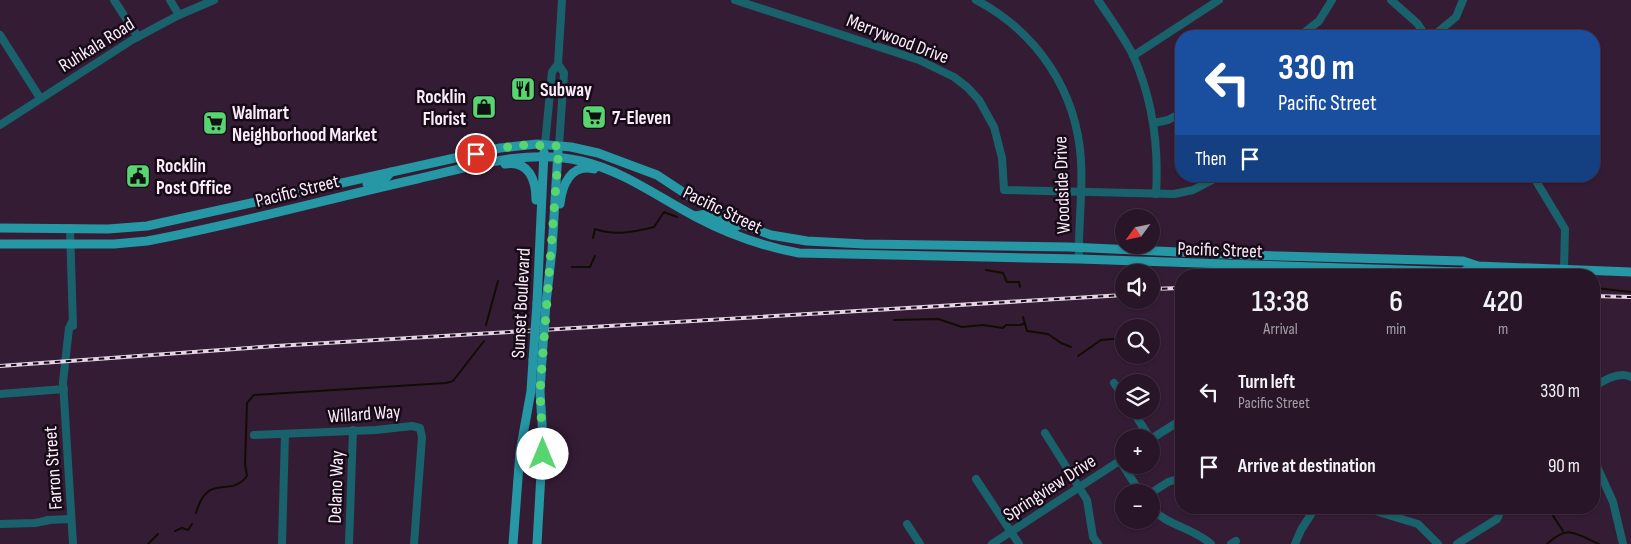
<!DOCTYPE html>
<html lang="en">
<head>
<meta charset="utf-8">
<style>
	:root { --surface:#281528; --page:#301e30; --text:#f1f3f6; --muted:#a59fa8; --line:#443445 }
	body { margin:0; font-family:"Sofia Sans Condensed",sans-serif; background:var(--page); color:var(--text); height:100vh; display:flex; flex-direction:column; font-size:19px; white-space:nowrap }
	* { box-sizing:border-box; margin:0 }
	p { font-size:16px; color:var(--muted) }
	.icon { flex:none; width:28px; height:28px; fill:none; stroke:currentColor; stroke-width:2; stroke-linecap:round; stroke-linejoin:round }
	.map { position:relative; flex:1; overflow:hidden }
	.sheet { position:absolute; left:1175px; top:269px; width:425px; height:245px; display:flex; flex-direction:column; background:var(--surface); border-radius:20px; box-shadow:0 1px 4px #0004,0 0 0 1px var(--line) }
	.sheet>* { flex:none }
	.hud { position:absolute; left:1175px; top:30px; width:425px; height:152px; border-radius:20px; box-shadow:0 1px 4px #0004,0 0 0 1px var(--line); background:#1a4fa0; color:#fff; overflow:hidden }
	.needle { width:32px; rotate:237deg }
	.controls { position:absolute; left:1115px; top:209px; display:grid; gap:10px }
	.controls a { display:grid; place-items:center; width:45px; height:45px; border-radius:50%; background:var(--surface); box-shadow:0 1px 4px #0004,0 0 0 1px var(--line); font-size:25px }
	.pin { position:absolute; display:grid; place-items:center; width:42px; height:42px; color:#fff; margin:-21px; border:2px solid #fff; border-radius:50%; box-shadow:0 1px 5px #0007 }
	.me { position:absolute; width:55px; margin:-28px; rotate:0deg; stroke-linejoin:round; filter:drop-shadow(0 0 4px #0008) }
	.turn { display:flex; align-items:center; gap:18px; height:105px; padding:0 20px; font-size:22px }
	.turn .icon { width:65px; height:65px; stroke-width:2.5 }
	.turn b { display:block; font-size:35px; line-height:42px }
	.then { display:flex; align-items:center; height:48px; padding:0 20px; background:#0003; gap:10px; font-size:19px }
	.eta { display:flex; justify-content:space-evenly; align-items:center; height:85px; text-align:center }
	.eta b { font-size:30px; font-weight:600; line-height:35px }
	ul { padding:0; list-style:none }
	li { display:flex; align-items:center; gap:15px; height:75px; padding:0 20px }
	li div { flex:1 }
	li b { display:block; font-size:19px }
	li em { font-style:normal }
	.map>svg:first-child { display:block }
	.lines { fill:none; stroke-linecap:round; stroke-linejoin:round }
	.stream { stroke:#120d02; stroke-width:2 }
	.minor { stroke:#1a626b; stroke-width:8 }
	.major { stroke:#2597a5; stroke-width:9 }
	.rail-casing { stroke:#e6d4e5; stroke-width:4 }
	.rail { stroke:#160b16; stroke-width:2; stroke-dasharray:5.5; stroke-linecap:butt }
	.major-bridge { stroke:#2597a5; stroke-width:9 }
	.route { stroke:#57d570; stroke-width:9; stroke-dasharray:0 16.2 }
	.labels { text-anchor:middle; stroke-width:5; stroke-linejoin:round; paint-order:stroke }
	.street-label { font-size:19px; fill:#fcebfb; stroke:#160b16 }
	.poi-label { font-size:19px; font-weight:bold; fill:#fcebfb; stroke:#160b16; text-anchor:start }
</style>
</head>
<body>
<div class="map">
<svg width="1631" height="544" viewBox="0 0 1631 544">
	<rect width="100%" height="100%" fill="#351c35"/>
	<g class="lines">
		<g class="stream">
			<path d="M593,238l2,-9c20,7 39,3 59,-2l10,-15 13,5"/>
			<polyline points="572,267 590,267 595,256"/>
			<polyline points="986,270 1003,273 1007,282 1019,282 1020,287"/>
			<polyline points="1594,290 1596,288 1631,292"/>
			<polyline points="1023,317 1027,331 1048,334 1061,343 1071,347"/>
			<polyline points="894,320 938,319 962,327 983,325 1003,328 1006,325 1021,325 1025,323"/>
			<polyline points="486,325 498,281"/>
			<polyline points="1178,333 1181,333"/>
			<polyline points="1078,356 1101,340 1124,338"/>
			<polyline points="1548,508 1563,531"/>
			<path d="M196,513c12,-42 34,-14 51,-37l-2,-12 2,-61 7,-8 192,-12 7,-2 31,-40"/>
			<polyline points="175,531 182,528 188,530 192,524"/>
			<polyline points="148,544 158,534"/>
			<path d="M1547,544c21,-20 27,-11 52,0"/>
		</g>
		<g class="minor">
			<polyline points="114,0 138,37"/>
			<polyline points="170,0 179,15"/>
			<polyline points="735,0 919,60 954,77 967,87 979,100 994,127 1002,158 1004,190 1174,194 1193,190 1220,176"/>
			<path d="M976,0c61,32 101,91 105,161 2,32 -3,66 -2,98"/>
			<path d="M1098,0c12,18 25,36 35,55 19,43 26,92 23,139"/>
			<polyline points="1391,0 1417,23 1426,36"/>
			<polyline points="0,35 40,98"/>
			<polyline points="1300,36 1319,21 1332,0"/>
			<polyline points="1433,36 1456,17 1463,0"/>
			<polyline points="1133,56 1219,0"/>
			<polyline points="558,64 564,73 559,146"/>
			<polyline points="1154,123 1168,120 1181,113"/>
			<polyline points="0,125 132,40 179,15 214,0"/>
			<polyline points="545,144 552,72 558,64 562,0"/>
			<polyline points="1533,176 1565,229 1564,268"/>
			<polyline points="70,228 73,326"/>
			<polyline points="72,322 69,328 63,382 73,544"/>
			<polyline points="1114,383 1124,397"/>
			<path d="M1594,387c10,-7 25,-16 37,-10"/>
			<polyline points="0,394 64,389"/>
			<polyline points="1132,410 1150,438"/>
			<polyline points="1045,433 1087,500 1093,537 1098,544"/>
			<polyline points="254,435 376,430 412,426 420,428 422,437 414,544"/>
			<polyline points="1151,439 1181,420"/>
			<polyline points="1594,460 1613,502 1623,544"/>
			<polyline points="1120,461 1140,492"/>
			<polyline points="976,479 1019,544"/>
			<polyline points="1151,493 1168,482 1181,478"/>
			<path d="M1151,508c17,18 42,20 60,36"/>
			<polyline points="1365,508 1418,524 1438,544"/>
			<polyline points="47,520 71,519"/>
			<polyline points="0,524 35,523 50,520"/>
			<polyline points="907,524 920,544"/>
			<polyline points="282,544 285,434"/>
			<polyline points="349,544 353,430"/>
			<polyline points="992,544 1124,458"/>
			<polyline points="1231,544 1236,541"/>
			<polyline points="1295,544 1301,530 1315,508"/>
			<polyline points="1457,544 1497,519 1499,515 1498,508"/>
		</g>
		<g class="major">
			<path d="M505,164c24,-4 31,16 31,36"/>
			<polyline points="367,184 384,180 391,172"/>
			<path d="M560,204c2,-19 11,-41 34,-35"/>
			<polyline points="695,216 707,214 733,228 741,224"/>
			<polyline points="0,228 108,229 147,226 500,148 537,144 571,147 598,153 657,175 695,200 741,224 771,235 807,241 864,244 1069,247 1244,255 1463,261 1478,266 1631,272"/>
			<path d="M0,244h114l33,-3c91,-17 180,-42 270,-62 54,-12 108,-31 164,-18 43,10 77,36 115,56 34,18 65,29 103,36l280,6 383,13 16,-6"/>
			<polyline points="537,303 544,152"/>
			<polyline points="546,303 552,250 558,151"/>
			<polyline points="513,544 520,452 531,391 533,360"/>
			<polyline points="537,544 543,438 540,392 542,359"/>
		</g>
		<defs>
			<g id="rail">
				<polyline points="1151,289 1181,288"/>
				<polyline points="1594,296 1631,297"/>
				<polyline points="0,366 276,346 1124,295"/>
			</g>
		</defs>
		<use href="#rail" class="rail-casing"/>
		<use href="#rail" class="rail"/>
		<g class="major-bridge">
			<polyline points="542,359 546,303"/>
			<polyline points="533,360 537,303"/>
		</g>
	</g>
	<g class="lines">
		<polyline class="route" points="476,154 517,145 559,146 540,392 543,454"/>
	</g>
	<defs>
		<symbol id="restaurant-square" viewBox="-11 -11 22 22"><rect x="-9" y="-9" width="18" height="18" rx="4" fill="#57d570" stroke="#160b16"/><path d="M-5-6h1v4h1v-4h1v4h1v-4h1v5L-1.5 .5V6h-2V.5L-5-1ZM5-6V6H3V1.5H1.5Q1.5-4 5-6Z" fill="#111"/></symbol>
		<symbol id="shop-square" viewBox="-11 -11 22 22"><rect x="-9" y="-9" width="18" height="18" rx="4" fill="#57d570" stroke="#160b16"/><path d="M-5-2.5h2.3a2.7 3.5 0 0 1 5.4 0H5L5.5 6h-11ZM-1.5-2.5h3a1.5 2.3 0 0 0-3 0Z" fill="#111"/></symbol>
		<symbol id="supermarket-square" viewBox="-11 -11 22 22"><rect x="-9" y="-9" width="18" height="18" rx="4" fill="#57d570" stroke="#160b16"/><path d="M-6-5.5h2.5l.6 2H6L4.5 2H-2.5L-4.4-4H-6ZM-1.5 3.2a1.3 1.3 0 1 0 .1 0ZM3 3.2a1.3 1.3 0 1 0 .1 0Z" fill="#111"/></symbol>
		<symbol id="civic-square" viewBox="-11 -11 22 22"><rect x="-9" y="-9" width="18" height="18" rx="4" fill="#57d570" stroke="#160b16"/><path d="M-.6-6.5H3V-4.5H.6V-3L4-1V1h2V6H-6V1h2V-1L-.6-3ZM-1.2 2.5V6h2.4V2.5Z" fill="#111"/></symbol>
	</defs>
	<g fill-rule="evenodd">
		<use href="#restaurant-square" x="509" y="75" width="28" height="28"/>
		<use href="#shop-square" x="470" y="93" width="28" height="28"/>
		<use href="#supermarket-square" x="580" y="103" width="28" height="28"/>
		<use href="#supermarket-square" x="201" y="109" width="28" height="28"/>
		<use href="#civic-square" x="124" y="162" width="28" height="28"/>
	</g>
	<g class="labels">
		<g class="street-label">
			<text transform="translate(898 38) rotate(21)" y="7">Merrywood Drive</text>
			<text transform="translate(96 44) rotate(-32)" y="7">Ruhkala Road</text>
			<text transform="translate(1061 185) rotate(-92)" y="7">Woodside Drive</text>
			<text transform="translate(297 190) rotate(-14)" y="7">Pacific Street</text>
			<text transform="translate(723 209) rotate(26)" y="7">Pacific Street</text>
			<text transform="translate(1220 249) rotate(2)" y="7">Pacific Street</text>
			<text transform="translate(520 303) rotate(-87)" y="7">Sunset Boulevard</text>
			<text transform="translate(364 413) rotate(-4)" y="7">Willard Way</text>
			<text transform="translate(52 468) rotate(-94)" y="7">Farron Street</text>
			<text transform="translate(335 487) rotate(-88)" y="7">Delano Way</text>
			<text transform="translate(1049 487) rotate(-33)" y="7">Springview Drive</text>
		</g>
		<g class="poi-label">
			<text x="540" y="96">Subway</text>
			<text x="466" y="103" text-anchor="end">Rocklin<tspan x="466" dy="22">Florist</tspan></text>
			<text x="232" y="119">Walmart<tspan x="232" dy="22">Neighborhood Market</tspan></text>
			<text x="612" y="124">7-Eleven</text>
			<text x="156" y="172">Rocklin<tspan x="156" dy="22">Post Office</tspan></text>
		</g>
	</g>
</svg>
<div class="controls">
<a><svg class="needle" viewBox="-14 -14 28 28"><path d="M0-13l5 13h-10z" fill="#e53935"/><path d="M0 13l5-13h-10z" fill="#a59fa8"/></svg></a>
<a><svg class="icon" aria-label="sound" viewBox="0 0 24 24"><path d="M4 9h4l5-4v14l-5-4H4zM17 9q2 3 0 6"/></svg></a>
<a><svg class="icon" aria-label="search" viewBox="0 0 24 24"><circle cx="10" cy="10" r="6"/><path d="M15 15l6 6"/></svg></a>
<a><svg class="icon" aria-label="layers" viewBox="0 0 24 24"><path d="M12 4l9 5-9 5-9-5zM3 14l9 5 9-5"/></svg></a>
<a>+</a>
<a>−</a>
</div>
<div class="pin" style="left:476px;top:154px;background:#d93025"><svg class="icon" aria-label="arrive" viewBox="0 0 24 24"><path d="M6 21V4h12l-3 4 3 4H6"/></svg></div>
<svg class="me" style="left:543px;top:454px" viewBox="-20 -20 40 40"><circle r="19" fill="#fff"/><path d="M0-13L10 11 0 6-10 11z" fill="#57d570"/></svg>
<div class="hud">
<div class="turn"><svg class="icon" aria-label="left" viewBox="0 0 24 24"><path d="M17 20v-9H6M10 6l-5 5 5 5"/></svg><div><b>330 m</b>Pacific Street</div></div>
<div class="then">Then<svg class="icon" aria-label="arrive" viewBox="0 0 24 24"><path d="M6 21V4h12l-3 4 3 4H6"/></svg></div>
</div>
<section class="sheet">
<div class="eta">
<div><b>13:38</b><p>Arrival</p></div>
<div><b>6</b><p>min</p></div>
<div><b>420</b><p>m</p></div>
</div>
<ul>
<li><svg class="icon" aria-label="left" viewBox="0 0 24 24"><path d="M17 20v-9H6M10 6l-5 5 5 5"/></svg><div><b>Turn left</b><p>Pacific Street</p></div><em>330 m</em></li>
<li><svg class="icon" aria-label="arrive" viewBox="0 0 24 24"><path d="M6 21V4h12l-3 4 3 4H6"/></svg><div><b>Arrive at destination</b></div><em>90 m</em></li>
</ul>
</section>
</div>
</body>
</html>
